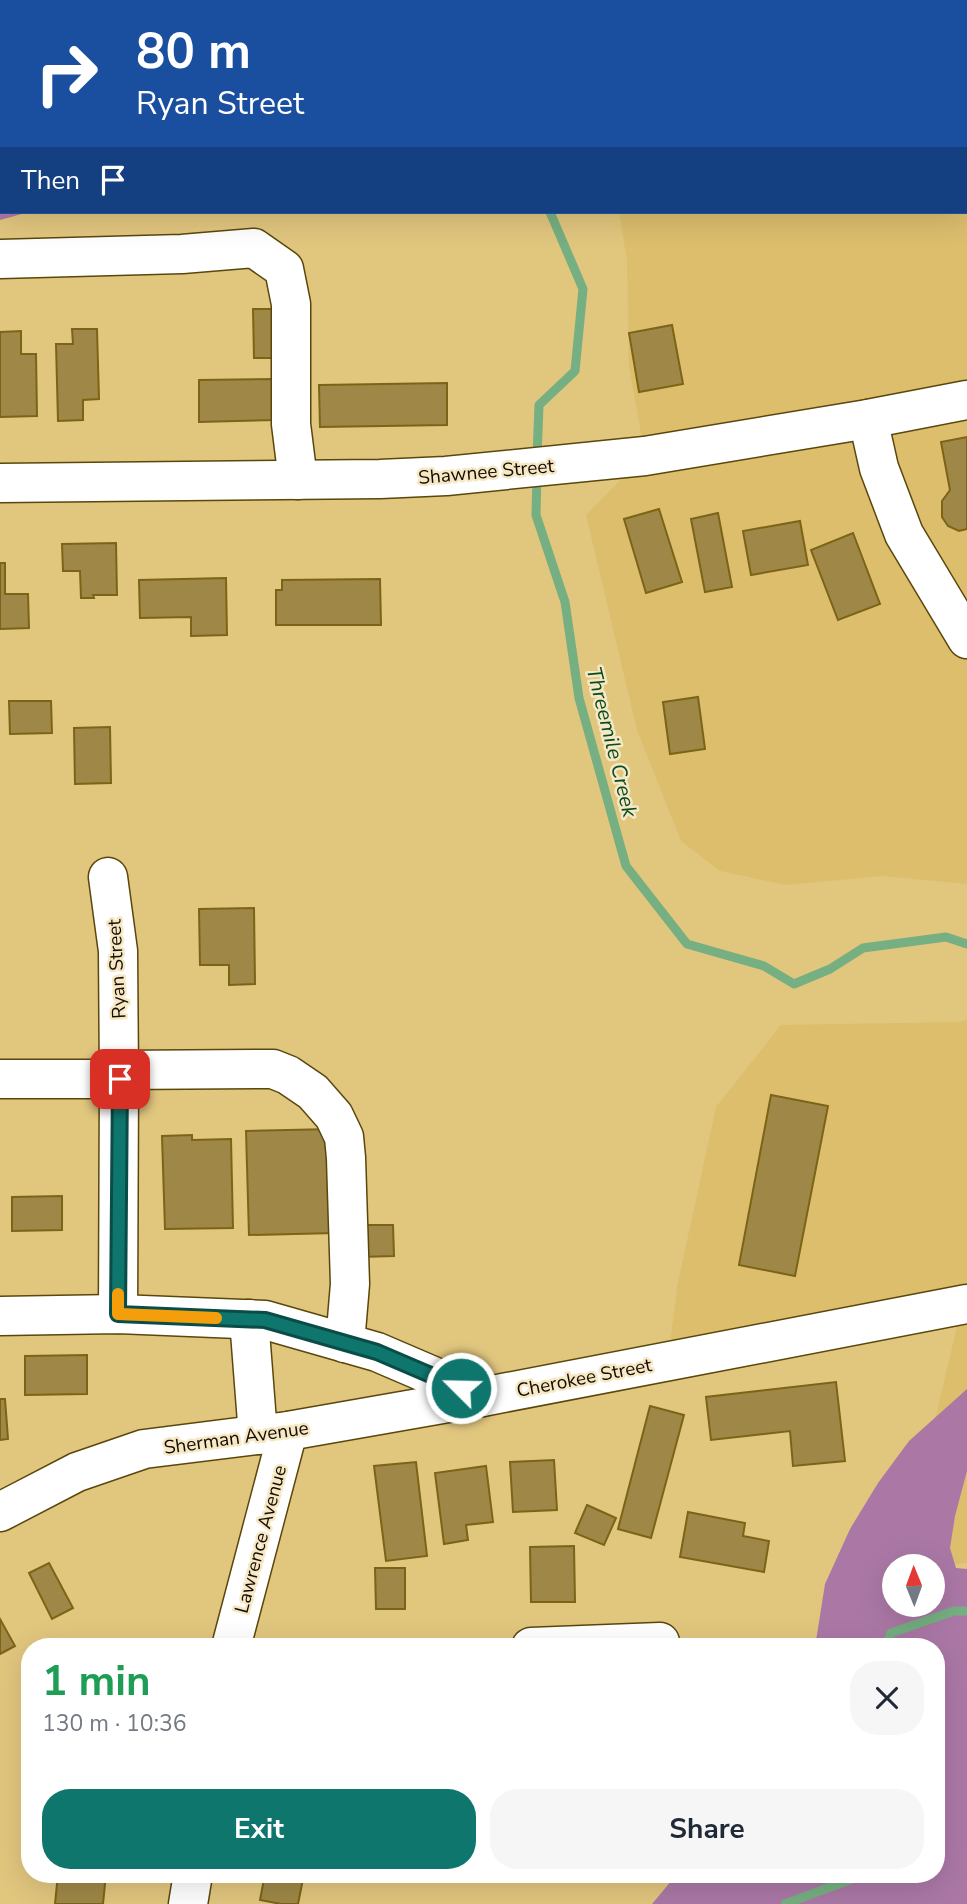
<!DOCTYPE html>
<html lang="en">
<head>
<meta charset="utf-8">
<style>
	:root { --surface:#fff; --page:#f6f6f7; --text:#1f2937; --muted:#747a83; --accent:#0f766e }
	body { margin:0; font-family:"Nunito Sans",sans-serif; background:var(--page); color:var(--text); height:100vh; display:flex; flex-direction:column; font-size:26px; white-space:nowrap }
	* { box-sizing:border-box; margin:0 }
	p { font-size:23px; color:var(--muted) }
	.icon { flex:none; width:38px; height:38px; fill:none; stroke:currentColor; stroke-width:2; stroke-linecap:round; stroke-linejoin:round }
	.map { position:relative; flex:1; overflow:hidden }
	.side { position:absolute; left:21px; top:1638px; width:924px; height:245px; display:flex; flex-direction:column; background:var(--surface); border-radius:28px; box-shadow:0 7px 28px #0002 }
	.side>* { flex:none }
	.top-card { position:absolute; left:0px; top:0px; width:968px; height:214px; box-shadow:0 7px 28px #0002; background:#1a4fa0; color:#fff; overflow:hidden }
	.needle { width:46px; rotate:359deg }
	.tools { position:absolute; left:882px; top:1554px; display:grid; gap:14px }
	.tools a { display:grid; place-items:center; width:63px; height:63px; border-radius:50%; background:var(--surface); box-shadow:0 7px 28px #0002; font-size:35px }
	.pin { position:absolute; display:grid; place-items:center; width:60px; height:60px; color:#fff; margin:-30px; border-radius:14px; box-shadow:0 4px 10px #0006 }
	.me { position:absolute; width:77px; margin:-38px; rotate:293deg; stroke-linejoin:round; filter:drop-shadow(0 0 5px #0008) }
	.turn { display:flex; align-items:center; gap:24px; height:147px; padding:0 21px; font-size:32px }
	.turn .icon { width:91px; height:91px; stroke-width:2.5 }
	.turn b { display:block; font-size:49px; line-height:60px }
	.then { display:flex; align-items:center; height:66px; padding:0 21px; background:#0003; gap:14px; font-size:26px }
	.round { display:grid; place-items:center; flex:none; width:74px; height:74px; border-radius:28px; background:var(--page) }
	.overview { display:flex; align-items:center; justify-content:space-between; height:119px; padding:0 21px }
	h1 { font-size:42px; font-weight:700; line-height:52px; color:#1e9e55 }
	.action { display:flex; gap:14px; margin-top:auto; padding:14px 21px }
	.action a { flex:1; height:80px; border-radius:28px; background:var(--accent); color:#fff; font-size:28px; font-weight:700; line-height:80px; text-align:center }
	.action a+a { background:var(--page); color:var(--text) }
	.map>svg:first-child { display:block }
	.built { fill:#dcbe6d }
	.forest { fill:#ab78a6; fill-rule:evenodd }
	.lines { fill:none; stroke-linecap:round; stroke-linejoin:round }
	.stream { stroke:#76af81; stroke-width:9 }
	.building { fill:#9f8847; stroke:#7c6416; stroke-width:2 }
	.minor-casing { stroke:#5a470c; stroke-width:41 }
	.minor { stroke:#fff; stroke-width:38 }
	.route-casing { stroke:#0a4d48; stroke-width:18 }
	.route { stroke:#0f766e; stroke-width:12 }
	.slow { stroke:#f59e0b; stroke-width:12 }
	.labels { text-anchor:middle; stroke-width:5; stroke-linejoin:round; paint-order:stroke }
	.street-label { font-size:19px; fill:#140c00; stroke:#f6e8c5 }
	.water-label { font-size:21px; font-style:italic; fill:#074b20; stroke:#f6e8c5 }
</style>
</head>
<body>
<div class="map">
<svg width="967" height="1904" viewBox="0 0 967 1904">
	<rect width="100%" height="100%" fill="#e1c67e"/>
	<g class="built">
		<polygon points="408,0 967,0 967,884 883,876 786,885 720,871 681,841 637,730 586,515 645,455 629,367 627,261 619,212 966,212 966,2 413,2"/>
		<polygon points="967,1020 967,1563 931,1566 911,1522 962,1305 668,1361 677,1287 716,1107 781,1025 959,1022"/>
	</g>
	<g class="forest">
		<polygon points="0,21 2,21 2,212 29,212 0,220"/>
		<path d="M967,1389v82l-12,45 -5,32 6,20 11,1v335h-315l25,-30h259v-227h-121l10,-63 25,-55 28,-46 31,-42zM894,1566h39v39h-39z"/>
	</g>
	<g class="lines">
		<g class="stream">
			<polyline points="122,0 125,2"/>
			<polyline points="537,457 539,405 575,371 583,289 550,212"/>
			<polyline points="537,474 536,515 565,602 579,698 626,866 687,944 764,966 794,984 830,969 863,948 946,937 967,944"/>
			<polyline points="886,1647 891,1633 954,1611 967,1611"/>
			<polyline points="785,1904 857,1877 858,1874"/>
		</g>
	</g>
	<g class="building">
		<polygon points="253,309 275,309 276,358 254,358"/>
		<polygon points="672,325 683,384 639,392 629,333"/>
		<polygon points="72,329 97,329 99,399 83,400 83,420 58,421 56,344 73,344"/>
		<polygon points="21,331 21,354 36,354 37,416 0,417 0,332"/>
		<polygon points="275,379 276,420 199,422 199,380"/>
		<polygon points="447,383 447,425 320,427 319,385"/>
		<polygon points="967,437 967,529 959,531 948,526 942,517 942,501 950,490 941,442"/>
		<polygon points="659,509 682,582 646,593 624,519"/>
		<polygon points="718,513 732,587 705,592 691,519"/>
		<polygon points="800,521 808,565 751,575 743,531"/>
		<polygon points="853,533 880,604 838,620 811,550"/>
		<polygon points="116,543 117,595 93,595 94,598 81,598 80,571 63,571 62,544"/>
		<polygon points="0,563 5,563 5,594 28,594 29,628 0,629"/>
		<polygon points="226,578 227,635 191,636 191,617 140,618 139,580"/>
		<polygon points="380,579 381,625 276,625 276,590 282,590 282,580"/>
		<polygon points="698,697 705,749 670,754 663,702"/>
		<polygon points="9,701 51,701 52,733 10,734"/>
		<polygon points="110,727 111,783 75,784 74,728"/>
		<polygon points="254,908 255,984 229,985 229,965 200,965 199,909"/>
		<polygon points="771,1095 828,1106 795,1276 739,1265"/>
		<polygon points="332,1129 335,1233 249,1235 246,1131"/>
		<polygon points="192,1135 192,1140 231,1139 233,1228 165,1229 162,1136"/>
		<polygon points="62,1196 62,1230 12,1231 12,1197"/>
		<polygon points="360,1225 393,1225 394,1256 360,1257"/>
		<polygon points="87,1355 87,1394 25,1395 25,1356"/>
		<polygon points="836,1382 845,1461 793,1466 790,1431 711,1440 706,1397"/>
		<polygon points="0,1399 5,1399 8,1439 0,1440"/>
		<polygon points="650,1406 684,1415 651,1538 618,1529"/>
		<polygon points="554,1460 557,1510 513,1512 510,1462"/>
		<polygon points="416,1462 427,1556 386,1561 374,1466"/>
		<polygon points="486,1466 493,1522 466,1525 468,1540 444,1544 435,1473"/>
		<polygon points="587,1505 616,1518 604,1545 575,1533"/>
		<polygon points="688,1512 745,1523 743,1536 769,1541 764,1572 680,1557"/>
		<polygon points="574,1546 575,1602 531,1602 530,1547"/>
		<polygon points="49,1563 73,1608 52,1619 29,1573"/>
		<polygon points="375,1568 405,1568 405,1609 376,1609"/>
		<polygon points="0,1619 15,1646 0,1654"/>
		<polygon points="58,1874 106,1874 103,1904 55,1904"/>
		<polygon points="265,1874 304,1874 298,1904 281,1904 260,1900"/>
	</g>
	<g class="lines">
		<defs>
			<g id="minor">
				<polyline points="609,0 683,0"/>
				<polyline points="929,0 929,2"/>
				<polyline points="966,93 967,93"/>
				<polyline points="0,259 182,254 254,248 284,269 291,304 291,424 298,480"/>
				<polyline points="868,419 879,468 904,534 967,639"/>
				<polyline points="0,483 380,479 446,476 645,456 868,419 967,400"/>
				<polyline points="108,877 118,951 119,1079 118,1314"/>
				<polyline points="119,1070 273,1069 288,1075 313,1092 334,1116 344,1137 346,1158 350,1284 345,1343"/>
				<polyline points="0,1079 119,1079"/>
				<polyline points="0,1316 118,1314 265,1320 377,1352 482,1397 967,1304"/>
				<polyline points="249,1319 258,1435"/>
				<polyline points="0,1512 77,1472 144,1449 288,1431 482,1397"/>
				<polyline points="231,1647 288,1431"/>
				<polyline points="531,1647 660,1642"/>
				<polyline points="188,1904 193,1874"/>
			</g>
		</defs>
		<use href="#minor" class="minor-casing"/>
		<use href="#minor" class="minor"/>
	</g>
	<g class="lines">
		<defs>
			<polyline id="route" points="120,1079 118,1314 265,1320 377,1352 461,1388"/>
		</defs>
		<use href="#route" class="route-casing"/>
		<use href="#route" class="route"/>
		<polyline class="slow" points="118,1294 118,1314 216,1318"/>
	</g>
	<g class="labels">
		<g class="street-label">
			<text transform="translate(486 471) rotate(-5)" y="7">Shawnee Street</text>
			<text transform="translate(116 969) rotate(-93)" y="7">Ryan Street</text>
			<text transform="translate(584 1377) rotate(-11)" y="7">Cherokee Street</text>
			<text transform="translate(236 1437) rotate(-8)" y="7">Sherman Avenue</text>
			<text transform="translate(260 1539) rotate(-75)" y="7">Lawrence Avenue</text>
		</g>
		<g class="water-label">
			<text transform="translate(612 742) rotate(76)" y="7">Threemile Creek</text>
		</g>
	</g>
</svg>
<div class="tools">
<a><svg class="needle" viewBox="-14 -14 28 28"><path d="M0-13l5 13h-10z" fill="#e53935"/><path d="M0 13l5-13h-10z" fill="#747a83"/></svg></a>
</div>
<div class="pin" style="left:120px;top:1079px;background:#d93025"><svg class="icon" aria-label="arrive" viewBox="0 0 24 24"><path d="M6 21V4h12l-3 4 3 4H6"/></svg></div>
<svg class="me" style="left:461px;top:1388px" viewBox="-20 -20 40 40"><circle r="17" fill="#0f766e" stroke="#fff" stroke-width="3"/><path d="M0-11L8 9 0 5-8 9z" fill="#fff"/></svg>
<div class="top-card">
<div class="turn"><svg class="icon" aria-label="right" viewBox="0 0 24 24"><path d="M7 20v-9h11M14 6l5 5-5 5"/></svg><div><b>80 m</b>Ryan Street</div></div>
<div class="then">Then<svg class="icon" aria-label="arrive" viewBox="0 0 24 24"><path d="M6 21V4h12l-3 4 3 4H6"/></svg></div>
</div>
<section class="side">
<div class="overview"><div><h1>1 min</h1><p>130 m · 10:36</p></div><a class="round"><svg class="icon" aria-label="close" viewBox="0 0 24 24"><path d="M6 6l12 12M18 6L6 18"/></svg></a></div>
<div class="action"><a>Exit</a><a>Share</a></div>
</section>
</div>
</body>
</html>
